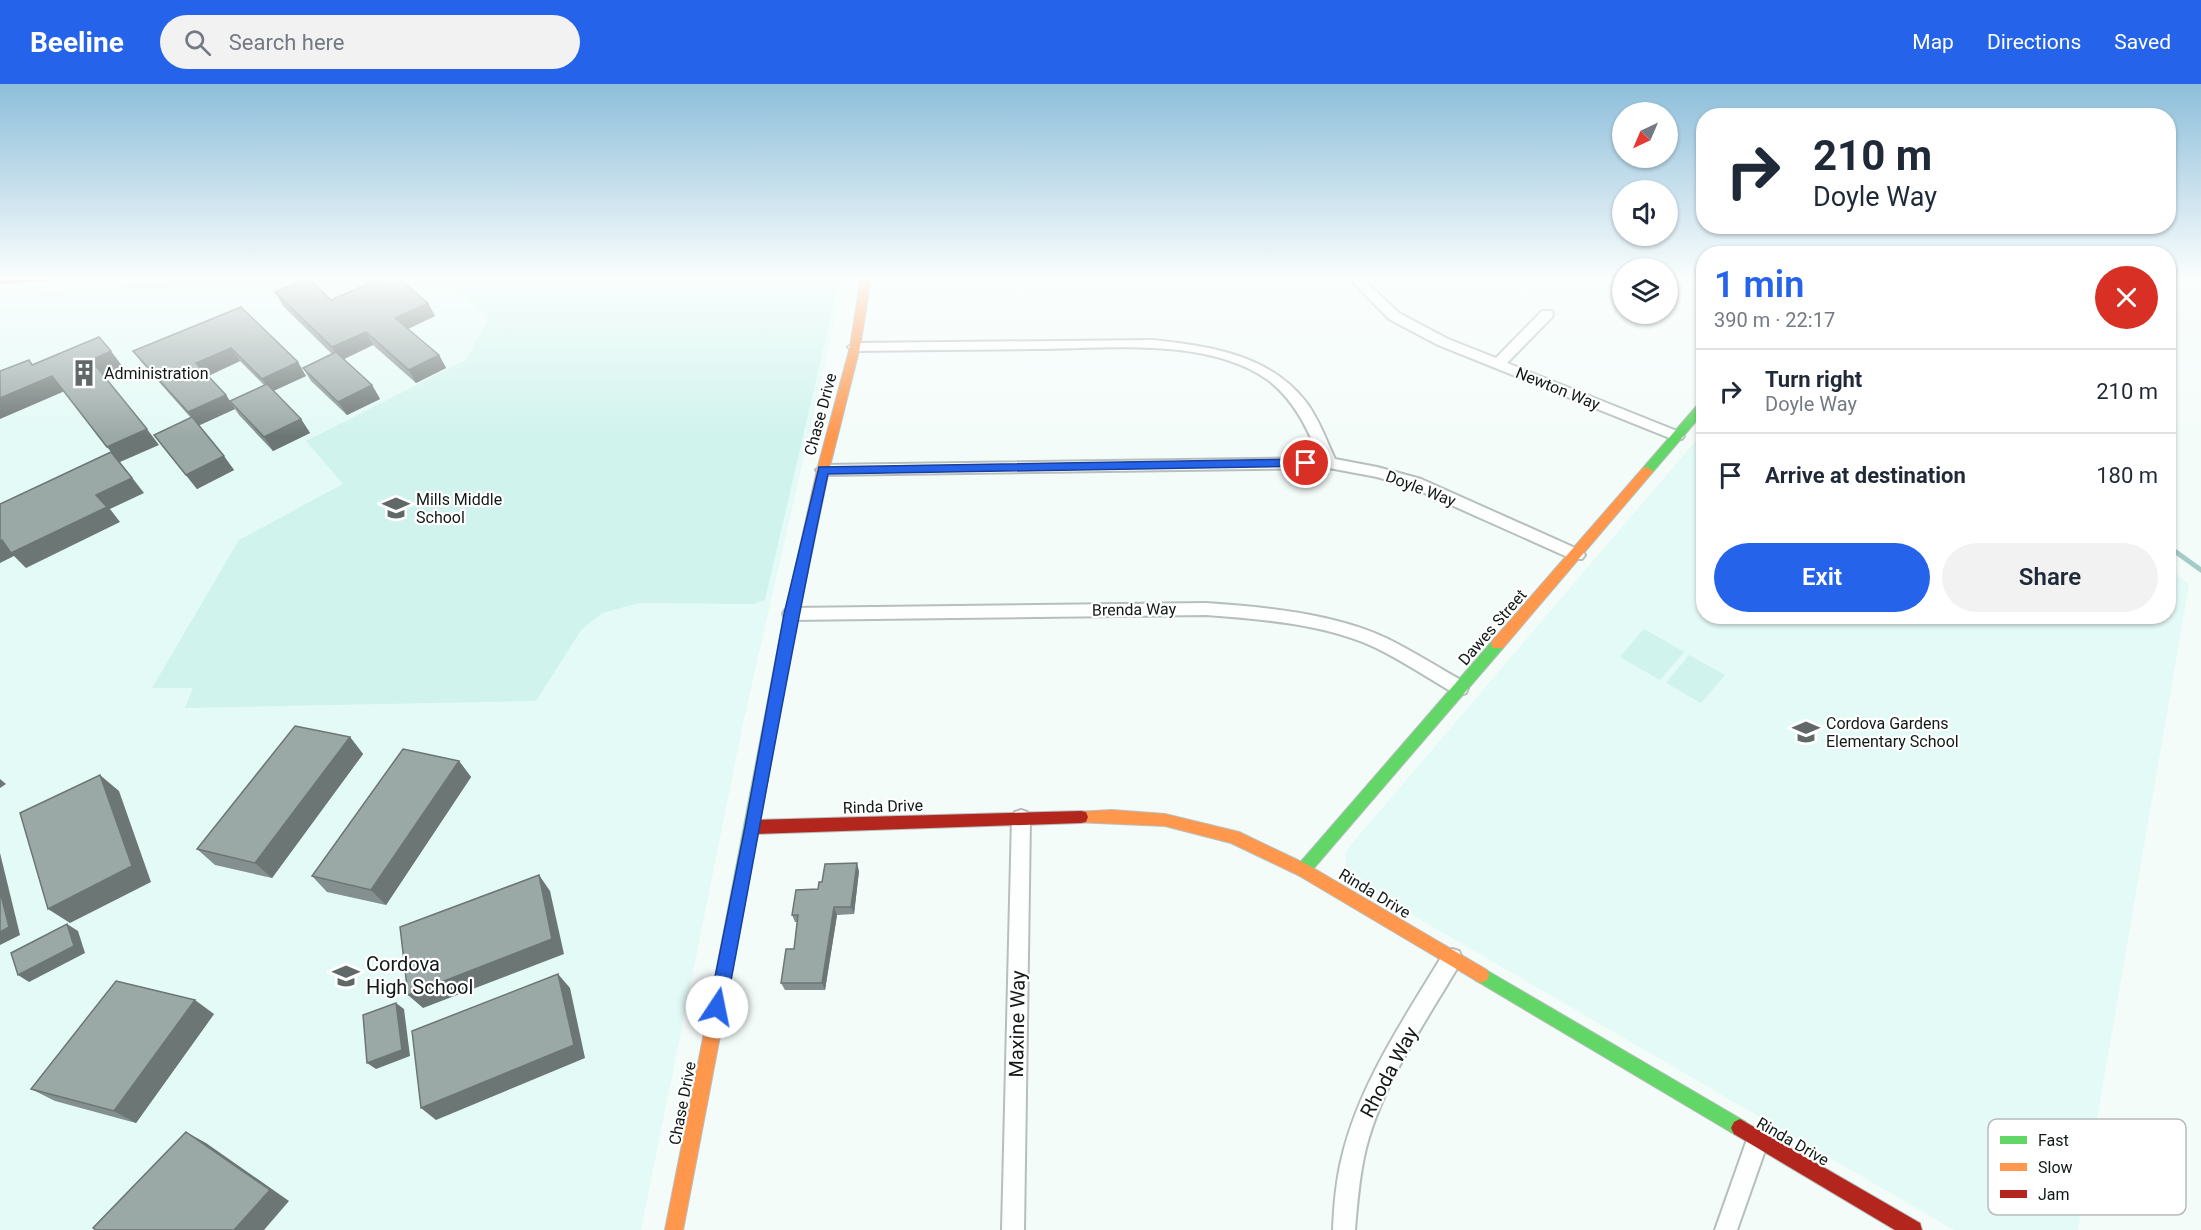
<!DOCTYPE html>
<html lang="en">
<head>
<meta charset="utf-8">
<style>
	:root { --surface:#fff; --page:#f2f2f3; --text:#1f2937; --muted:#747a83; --line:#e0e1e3; --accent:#2563eb }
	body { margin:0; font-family:Roboto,sans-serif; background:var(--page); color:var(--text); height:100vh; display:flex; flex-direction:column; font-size:22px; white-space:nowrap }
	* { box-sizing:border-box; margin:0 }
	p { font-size:20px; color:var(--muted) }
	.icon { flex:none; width:33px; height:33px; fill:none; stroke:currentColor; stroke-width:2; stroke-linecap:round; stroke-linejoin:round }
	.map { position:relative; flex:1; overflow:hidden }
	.side { position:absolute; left:1696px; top:162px; width:480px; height:378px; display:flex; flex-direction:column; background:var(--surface); border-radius:24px; box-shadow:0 2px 4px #0004 }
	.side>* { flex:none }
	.hud { position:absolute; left:1696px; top:24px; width:480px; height:126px; border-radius:24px; box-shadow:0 2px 4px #0004; background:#fff; color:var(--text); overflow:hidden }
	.needle { width:39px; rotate:224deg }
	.buttons { position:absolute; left:1612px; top:18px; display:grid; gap:12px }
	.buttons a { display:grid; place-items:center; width:66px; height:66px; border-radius:50%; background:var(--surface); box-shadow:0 2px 4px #0004; font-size:30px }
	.pin { position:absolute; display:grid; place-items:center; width:51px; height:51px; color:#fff; margin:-26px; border:3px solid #fff; border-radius:50%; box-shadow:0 2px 6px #0007 }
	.me { position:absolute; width:66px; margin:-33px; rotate:11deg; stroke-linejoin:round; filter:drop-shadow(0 0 4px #0008) }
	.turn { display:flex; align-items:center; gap:21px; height:126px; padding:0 18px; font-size:27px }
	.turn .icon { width:78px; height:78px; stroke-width:2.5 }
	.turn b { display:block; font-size:42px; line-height:51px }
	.round { display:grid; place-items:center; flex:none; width:63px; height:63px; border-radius:32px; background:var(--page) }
	.overview { display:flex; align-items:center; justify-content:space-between; height:102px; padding:0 18px }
	h1 { font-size:36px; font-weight:600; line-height:45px; color:var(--accent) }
	.primary-button { display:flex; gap:12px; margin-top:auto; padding:12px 18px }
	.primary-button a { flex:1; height:69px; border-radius:36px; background:var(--accent); color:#fff; font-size:24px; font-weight:600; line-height:69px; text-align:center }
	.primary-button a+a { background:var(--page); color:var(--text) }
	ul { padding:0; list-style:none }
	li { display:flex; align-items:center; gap:18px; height:84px; padding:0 18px; border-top:2px solid var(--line) }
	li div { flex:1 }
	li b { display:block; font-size:22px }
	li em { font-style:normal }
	header { display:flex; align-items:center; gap:36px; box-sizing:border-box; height:84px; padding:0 30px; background:var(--accent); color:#fff }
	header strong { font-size:28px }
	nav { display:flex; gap:33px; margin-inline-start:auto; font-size:21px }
	.search { width:420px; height:54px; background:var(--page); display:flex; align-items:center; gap:15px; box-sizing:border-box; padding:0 21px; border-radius:33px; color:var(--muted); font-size:22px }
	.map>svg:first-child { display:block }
	.built { fill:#e3faf6 }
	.green { fill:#d0f3ed }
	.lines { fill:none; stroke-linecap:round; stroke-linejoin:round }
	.stream { stroke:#a4ccc6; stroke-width:5 }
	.street-casing { stroke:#b7bfbe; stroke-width:4 }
	.fast-casing { stroke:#b7bfbe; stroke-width:2 }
	.slow-casing { stroke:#b7bfbe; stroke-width:2 }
	.jam-casing { stroke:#b7bfbe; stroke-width:2 }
	.street { fill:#fdfffe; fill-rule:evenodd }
	.fast { fill:#63d668; fill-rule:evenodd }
	.slow { fill:#ff974d; fill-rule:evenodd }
	.jam { fill:#b3261e; fill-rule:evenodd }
	.wall { fill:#84908f; fill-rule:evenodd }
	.shaded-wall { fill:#6c7674 }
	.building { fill:#9aa8a6; stroke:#6c7674; stroke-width:1.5 }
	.route { fill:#2563eb; stroke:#184099; stroke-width:1.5 }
	.labels { text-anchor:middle; stroke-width:4.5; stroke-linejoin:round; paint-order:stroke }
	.poi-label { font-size:16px; fill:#111a18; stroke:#fff; text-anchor:start }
	.street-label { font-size:16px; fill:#111a18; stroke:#fff }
	.near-poi-label { font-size:20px; fill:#111a18; stroke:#fff; text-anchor:start }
	.near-street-label { font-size:20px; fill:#111a18; stroke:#fff }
	.key { fill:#fff; stroke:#b8baba; stroke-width:1.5 }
	.key-label { font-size:16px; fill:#111a18 }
</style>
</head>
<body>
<header>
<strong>Beeline</strong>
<div class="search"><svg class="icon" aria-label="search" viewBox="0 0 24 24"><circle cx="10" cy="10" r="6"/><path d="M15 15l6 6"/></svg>Search here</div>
<nav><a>Map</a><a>Directions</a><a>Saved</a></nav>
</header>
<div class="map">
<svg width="2201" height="1146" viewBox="0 0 2201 1146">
	<rect width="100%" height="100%" fill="#f4fcfa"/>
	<g class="built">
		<polygon points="217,193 845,193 744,635 641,1146 0,1146 0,213"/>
		<polygon points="1704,347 1704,532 2169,532 2169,483 2189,501 2078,1146 1954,1146 1359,800 1347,785 1345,770 1349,763"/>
	</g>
	<g class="green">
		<polygon points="463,193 840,193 765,516 754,520 639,519 602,529 581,546 536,617 185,624 193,604 152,604 239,456 343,400 306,357 466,276 489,233 443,195"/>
		<polygon points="1644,545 1684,568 1660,596 1620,573"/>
		<polygon points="1689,571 1725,591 1701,619 1666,599"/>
	</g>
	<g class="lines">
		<polyline class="stream" points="2169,463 2201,486"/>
		<defs>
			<g id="street">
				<polygon points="1348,193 1361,193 1399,229 1448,255 1496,274 1542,227 1552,227 1553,230 1552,233 1507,279 1682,349 1684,352 1682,355 1672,355 1438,261 1389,235"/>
				<path d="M1153,256c55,6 116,14 153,62 13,17 20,38 29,57l42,8 44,12 161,72 3,4 -3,4h-10l-161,-72 -34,-10 -48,-9 -506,7 -7,-5 7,-5 497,-7c-13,-30 -25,-57 -52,-78 -61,-44 -164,-31 -236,-31 -59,1 -118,1 -177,2l-7,-4 7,-4z"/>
				<path d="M1206,519c58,4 127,10 180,35 27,13 53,30 80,45l2,5 -2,5 -6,2 -6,-2c-26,-15 -53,-33 -80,-46 -50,-23 -114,-28 -168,-32l-415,5 -6,-2 -2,-4 2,-4 6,-2z"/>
				<polygon points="1021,726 1027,728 1030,734 1024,1146 1002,1146 1012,734 1015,728"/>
				<path d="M1452,865l7,2 3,7 -3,7c-35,60 -80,123 -95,192 -5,24 -7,48 -9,73h-22c1,-25 3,-49 9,-73 18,-75 64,-141 103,-206z"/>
				<polygon points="1758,1044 1766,1047 1769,1055 1737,1146 1715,1146 1750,1047"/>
			</g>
			<g id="fast">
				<polygon points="1704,317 1704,328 1651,390 1643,390 1641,387 1643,384 1700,318"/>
				<polygon points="787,548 794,553 731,894 729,899 723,902 717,899 715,894 780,553"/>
				<polygon points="1498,555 1503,556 1505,560 1503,564 1308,791 1303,793 1298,791 1295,786 1298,781 1493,556"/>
				<polygon points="1481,883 1746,1038 1749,1044 1746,1050 1740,1053 1734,1050 1475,896 1473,891 1475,886"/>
			</g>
			<g id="slow">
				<polygon points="861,193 871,193 860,263 829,386 794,553 787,558 780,553 817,386 850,263"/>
				<polygon points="1647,383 1653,387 1651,390 1503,564 1493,564 1491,560 1493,556 1643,384"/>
				<polygon points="1112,726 1165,730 1239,748 1308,781 1487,886 1489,891 1487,896 1481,899 1475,896 1298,791 1231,759 1165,742 1076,738 1074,733 1076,728"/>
				<polygon points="723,886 729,889 731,894 683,1146 665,1146 715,894 717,889"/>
			</g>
			<g id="jam">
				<polygon points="19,193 59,193 54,196 0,200 0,194"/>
				<polygon points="1081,727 1086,728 1088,733 1086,738 1081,739 753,750 748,748 745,743 748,738 753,736"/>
				<polygon points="1740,1035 1920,1139 1922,1146 1895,1146 1734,1050 1731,1044 1734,1038"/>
			</g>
		</defs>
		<use href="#street" class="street-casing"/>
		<use href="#fast" class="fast-casing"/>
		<use href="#slow" class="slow-casing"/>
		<use href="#jam" class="jam-casing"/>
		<use href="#street" class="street"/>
		<use href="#fast" class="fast"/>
		<use href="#slow" class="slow"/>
		<use href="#jam" class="jam"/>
	</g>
	<g class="wall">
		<polygon points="275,208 331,216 428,219 435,232 408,245 439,271 446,284 416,299 373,261 344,275 372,301 380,315 347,331 311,297 303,284 332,270 283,222"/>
		<path d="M241,223l65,69 -33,15 28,28 9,14 -37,18 -34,-36 -4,-6 -36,16 35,45 -37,19 -43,-54 37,-17 -47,-53 -11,-14zM240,277l24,24 -34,16 -4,-6 -18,-19z"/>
		<polygon points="350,653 363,670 272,794 215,781 197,765"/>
		<polygon points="459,677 471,693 386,821 327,808 312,792"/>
		<polygon points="859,787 854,830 837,831 825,906 785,906 781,899 794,865 797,838 795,838 792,831 818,805 822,798"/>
		<polygon points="214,930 136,1039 55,1017 31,1005"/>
	</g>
	<g class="shaded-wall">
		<polygon points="428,219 435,232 403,247 395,234"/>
		<polygon points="366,248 373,261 340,277 332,263"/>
		<polygon points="231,264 240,277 206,293 196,279"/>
		<polygon points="111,267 123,283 103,291 91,276"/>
		<polygon points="439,271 446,284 416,299 409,286"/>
		<polygon points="29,276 41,291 52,292 65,307 0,335 0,314 32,281"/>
		<polygon points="298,278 306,292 271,308 262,295"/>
		<polygon points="372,301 380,315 347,331 338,318"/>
		<polygon points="226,311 235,325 198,342 188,328"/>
		<polygon points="301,335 310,349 273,367 264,353"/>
		<polygon points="147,345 159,361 120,378 144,409 110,425 120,438 26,484 14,472 0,479 0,457 132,394 107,363"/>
		<polygon points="224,372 234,386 197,405 186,391"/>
		<polygon points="350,653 363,670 272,794 255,779"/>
		<polygon points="459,677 471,693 386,821 371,806"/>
		<polygon points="100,691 119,707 151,798 70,839 48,825"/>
		<polygon points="0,695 6,700 0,704"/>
		<polygon points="0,769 20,851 0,861"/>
		<polygon points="857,779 859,787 854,830 851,823"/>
		<polygon points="539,791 550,807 564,870 423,924 408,911"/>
		<polygon points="834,823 837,831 825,906 822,899"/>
		<polygon points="67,840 78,847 85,869 29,898 18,891"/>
		<polygon points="558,890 570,904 585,974 436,1036 421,1024"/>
		<polygon points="195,916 214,930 136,1039 114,1027"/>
		<polygon points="396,919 404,925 410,972 376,985 367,979"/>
		<polygon points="186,1048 206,1059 289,1117 264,1146 234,1146"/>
	</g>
	<g class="building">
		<polygon points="384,193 397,193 428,219 395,234 439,271 409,286 366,248 332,263 275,208 308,194 331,216"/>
		<polygon points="241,223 298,278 262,295 231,264 196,279 226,311 188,328 133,267"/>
		<polygon points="99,253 111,267 91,276 147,345 107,363 52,292 0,314 0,287 29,276 32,281"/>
		<polygon points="336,268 372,301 338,318 303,284"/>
		<polygon points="267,300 301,335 264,353 230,317"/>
		<polygon points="192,333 224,372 186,391 154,351"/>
		<polygon points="111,368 132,394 96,411 107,423 11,469 2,456 0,457 0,420"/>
		<polygon points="295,642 350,653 255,779 197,765"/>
		<polygon points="403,665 459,677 371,806 312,792"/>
		<polygon points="100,691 132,782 48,825 20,729"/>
		<polygon points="857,779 851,823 834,823 822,899 781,899 786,865 794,865 798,831 792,831 796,806 818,805 819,798 822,798 825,780"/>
		<polygon points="539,791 552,855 408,911 400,843"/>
		<polygon points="0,807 9,843 0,848"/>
		<polygon points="67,840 74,862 18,891 11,869"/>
		<polygon points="558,890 574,961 421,1024 412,947"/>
		<polygon points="116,897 195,916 114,1027 31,1005"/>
		<polygon points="396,919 402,966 367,979 363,931"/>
		<polygon points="186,1048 270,1106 234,1146 96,1146 93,1144"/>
	</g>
	<linearGradient id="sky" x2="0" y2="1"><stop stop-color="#8dbeda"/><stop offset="0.55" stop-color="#fafefd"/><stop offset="1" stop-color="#fafefd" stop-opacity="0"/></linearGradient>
	<rect width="2201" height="353" fill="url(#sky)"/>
	<path class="route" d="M1306,375l6,4 -1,3 -483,8c-38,177 -68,355 -102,533l-3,6 -6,2 -6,-2 -2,-6 36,-180 39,-213 35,-147z"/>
	<defs>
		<symbol id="building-bare" viewBox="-9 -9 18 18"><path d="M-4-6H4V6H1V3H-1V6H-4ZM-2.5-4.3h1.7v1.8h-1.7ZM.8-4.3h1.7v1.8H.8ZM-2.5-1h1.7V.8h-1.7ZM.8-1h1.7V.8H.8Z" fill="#606967" stroke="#fff" stroke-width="2.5" paint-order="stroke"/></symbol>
		<symbol id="school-bare" viewBox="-9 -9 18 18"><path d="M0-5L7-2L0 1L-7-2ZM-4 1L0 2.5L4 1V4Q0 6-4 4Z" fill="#606967" stroke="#fff" stroke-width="2.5" paint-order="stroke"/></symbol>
	</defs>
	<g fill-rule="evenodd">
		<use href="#building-bare" x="65" y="270" width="38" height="38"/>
		<use href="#school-bare" x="377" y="405" width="38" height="38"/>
		<use href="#school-bare" x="1787" y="629" width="38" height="38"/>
		<use href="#school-bare" x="327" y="873" width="38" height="38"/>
	</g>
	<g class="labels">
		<g class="poi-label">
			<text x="104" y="295">Administration</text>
			<text x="416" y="421">Mills Middle<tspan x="416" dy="18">School</tspan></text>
			<text x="1826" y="645">Cordova Gardens<tspan x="1826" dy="18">Elementary School</tspan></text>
		</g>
		<g class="street-label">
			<text transform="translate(1558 304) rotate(22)" y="6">Newton Way</text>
			<text transform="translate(820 330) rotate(-75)" y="6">Chase Drive</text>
			<text transform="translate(1421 404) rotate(21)" y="6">Doyle Way</text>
			<text transform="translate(1134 525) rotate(-1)" y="6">Brenda Way</text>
			<text transform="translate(1492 543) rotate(-49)" y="6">Dawes Street</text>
			<text transform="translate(883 722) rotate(-2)" y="6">Rinda Drive</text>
			<text transform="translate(1375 809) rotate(31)" y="6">Rinda Drive</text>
			<text transform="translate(682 1019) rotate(-79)" y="6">Chase Drive</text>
			<text transform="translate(1793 1057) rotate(30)" y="6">Rinda Drive</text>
		</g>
		<g class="near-poi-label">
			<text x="366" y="887">Cordova<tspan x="366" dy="23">High School</tspan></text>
		</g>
		<g class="near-street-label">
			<text transform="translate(1017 940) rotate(-89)" y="7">Maxine Way</text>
			<text transform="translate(1389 988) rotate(-62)" y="7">Rhoda Way</text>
		</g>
	</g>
	<rect x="1988" y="1035" width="198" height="96" rx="9" class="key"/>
	<rect x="2000" y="1052" width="27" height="8" fill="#63d668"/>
	<rect x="2000" y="1079" width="27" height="8" fill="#ff974d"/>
	<rect x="2000" y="1106" width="27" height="8" fill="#b3261e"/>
	<g class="key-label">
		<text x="2038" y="1062">Fast</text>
		<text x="2038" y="1089">Slow</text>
		<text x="2038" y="1116">Jam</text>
	</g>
</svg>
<div class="buttons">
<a><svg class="needle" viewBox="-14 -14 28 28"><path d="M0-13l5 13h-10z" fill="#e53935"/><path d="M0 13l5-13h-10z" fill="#747a83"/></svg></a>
<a><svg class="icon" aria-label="sound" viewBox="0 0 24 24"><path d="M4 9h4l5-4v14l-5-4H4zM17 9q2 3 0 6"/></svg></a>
<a><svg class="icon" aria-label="layers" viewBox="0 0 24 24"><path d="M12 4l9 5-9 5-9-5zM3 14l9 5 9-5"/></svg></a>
</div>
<div class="pin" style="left:1306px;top:379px;background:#d93025"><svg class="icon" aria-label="arrive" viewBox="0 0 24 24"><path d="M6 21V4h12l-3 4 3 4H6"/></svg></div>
<svg class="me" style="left:717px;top:923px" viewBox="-20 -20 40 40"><circle r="19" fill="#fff"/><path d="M0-13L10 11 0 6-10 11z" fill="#2563eb"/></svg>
<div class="hud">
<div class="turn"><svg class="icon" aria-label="right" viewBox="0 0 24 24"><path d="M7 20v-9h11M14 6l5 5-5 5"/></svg><div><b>210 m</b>Doyle Way</div></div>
</div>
<section class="side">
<div class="overview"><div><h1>1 min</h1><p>390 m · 22:17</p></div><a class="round" style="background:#d93025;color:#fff"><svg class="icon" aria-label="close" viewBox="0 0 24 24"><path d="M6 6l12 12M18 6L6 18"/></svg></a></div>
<ul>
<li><svg class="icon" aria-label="right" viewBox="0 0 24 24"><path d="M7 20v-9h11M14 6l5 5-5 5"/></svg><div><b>Turn right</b><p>Doyle Way</p></div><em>210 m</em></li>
<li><svg class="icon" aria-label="arrive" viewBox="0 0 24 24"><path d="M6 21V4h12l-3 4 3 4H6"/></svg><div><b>Arrive at destination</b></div><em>180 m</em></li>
</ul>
<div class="primary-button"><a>Exit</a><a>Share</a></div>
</section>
</div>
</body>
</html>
